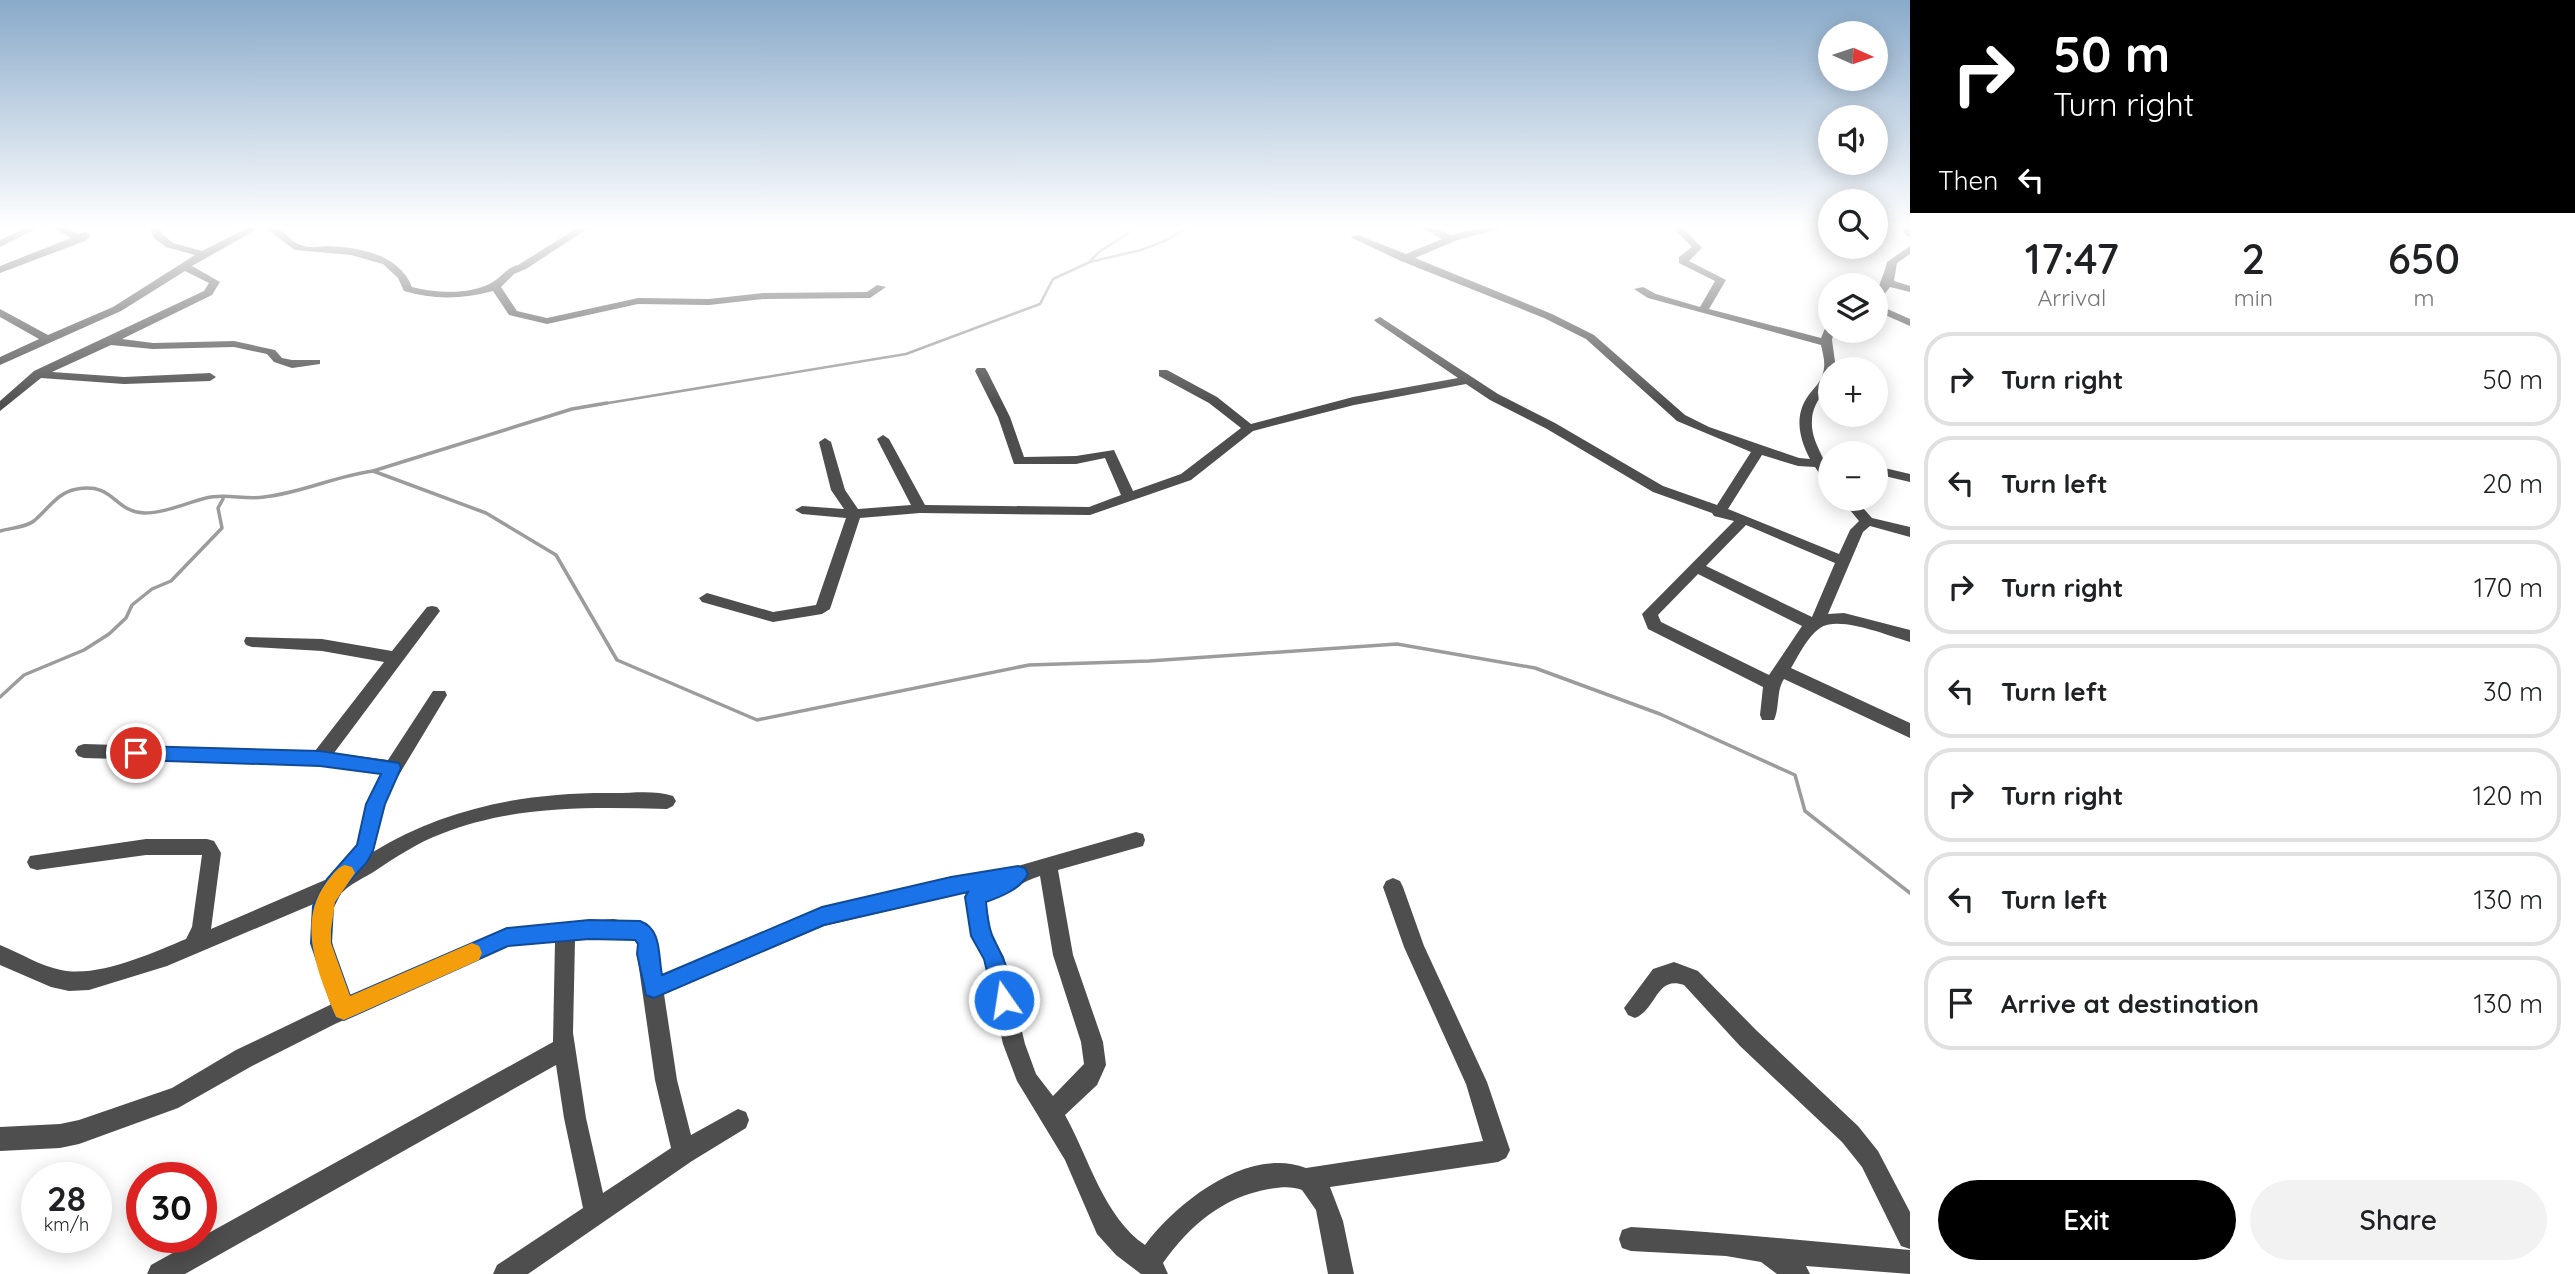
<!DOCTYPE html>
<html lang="en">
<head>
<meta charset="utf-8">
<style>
	:root { --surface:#fff; --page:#f2f2f2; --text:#202124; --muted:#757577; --line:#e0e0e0; --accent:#000 }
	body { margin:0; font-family:Quicksand,sans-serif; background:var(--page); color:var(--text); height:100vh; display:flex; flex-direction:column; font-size:26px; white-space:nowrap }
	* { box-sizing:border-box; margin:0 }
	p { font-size:23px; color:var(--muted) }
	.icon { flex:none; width:38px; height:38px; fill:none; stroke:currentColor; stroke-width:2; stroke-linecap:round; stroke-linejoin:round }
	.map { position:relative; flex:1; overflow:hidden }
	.side { display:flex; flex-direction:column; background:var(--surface); width:665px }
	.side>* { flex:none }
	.banner { background:#000; color:#fff; overflow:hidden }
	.needle { width:46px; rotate:93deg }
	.buttons { position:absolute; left:1818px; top:21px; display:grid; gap:14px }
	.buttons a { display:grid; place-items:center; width:70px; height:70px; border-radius:50%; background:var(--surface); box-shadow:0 4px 18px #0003; font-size:35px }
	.speed { position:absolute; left:21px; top:1162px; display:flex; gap:14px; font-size:35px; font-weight:700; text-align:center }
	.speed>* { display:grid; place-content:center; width:91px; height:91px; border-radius:50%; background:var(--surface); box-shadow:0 4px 18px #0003; line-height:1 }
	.speed small { font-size:18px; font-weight:400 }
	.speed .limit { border:10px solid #d22; background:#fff; color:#111 }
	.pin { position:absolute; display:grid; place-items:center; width:60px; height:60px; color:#fff; margin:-30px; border:4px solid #fff; border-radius:50%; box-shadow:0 2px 7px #0007 }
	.me { position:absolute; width:77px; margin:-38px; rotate:347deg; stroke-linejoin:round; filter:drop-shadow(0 0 5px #0008) }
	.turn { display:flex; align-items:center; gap:24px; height:147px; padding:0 28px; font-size:32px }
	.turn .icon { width:91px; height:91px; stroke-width:2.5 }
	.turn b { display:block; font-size:49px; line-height:60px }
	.then { display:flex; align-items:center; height:66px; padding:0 28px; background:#0003; gap:14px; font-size:26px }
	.eta { display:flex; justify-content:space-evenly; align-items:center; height:119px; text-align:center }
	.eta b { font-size:42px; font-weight:600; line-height:49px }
	.action { display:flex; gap:14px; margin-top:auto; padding:14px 28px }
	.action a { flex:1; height:80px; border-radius:42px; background:var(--accent); color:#fff; font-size:28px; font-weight:600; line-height:80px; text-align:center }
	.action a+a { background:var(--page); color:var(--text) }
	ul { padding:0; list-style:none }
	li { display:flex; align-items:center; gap:21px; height:94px; margin:0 14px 10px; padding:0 14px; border:4px solid var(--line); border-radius:28px }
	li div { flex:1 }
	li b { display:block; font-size:26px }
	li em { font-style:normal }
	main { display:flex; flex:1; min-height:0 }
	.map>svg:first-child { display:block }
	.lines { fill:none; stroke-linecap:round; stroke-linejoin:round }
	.stream-far1 { stroke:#9c9c9c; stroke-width:2.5 }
	.stream { stroke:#9c9c9c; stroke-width:3.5 }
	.minor { fill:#4e4e4e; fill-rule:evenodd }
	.route { fill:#1a73e8; stroke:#114b97; stroke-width:2 }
	.slow { fill:#f59e0b }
</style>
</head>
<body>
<main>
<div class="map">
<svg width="1910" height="1274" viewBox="0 0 1910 1274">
	<rect width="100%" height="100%" fill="#fff"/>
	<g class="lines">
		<g class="stream-far1">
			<path d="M1090,262c11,-16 31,-20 44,-35"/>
			<polyline points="596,405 906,354 1040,304 1053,279 1090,262 1141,250 1167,240 1188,227"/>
		</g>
		<g class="stream">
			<polyline points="373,471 486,513 556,555 617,660 757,720 1029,665 1149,661 1397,644 1535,668 1660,714 1795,775 1805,811 1910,893"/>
			<path d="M0,531c10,-3 28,-4 35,-11 14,-12 23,-28 42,-31 37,-7 37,23 67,24 21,0 42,-10 62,-15 18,-5 40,2 58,-1 38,-4 71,-21 109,-26l199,-62 35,-6"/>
			<polyline points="0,697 24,675 84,650 109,634 126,618 132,605 152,589 171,581 222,528 218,508 223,499"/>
		</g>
		<g class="minor">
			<polygon points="28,227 40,227 0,247 0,240"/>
			<polygon points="52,227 64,227 79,234 86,232 91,235 85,241 0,273 0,266 71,238"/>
			<polygon points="154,227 165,227 160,232 173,243 202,251 249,227 261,227 192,266 220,282 212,295 122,339 153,343 234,341 275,350 282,358 292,360 320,360 320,364 292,368 274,362 267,354 234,347 153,349 111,345 52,372 124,377 210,373 216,377 210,381 124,384 41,378 0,411 0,401 34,371 204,291 209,283 185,271 121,311 0,365 0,357 39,339 0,317 0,309 48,335 113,307 195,255 166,247 155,239 150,231"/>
			<path d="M264,227c23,-1 20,12 37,18 9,4 19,1 28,1 32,2 70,8 83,41 23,6 58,8 79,-4 10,-5 15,-15 27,-18l61,-38h11l-64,42 -12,5 -13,13 16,24 30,7 91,-20 71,1 54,-6 104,-1 10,-7 9,2 -16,11 -107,1 -54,6 -71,-1 -91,20 -38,-9 -16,-24c-29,8 -60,9 -89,0l-6,-13 -15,-14 -32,-9 -56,-5z"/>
			<path d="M1420,227h12l19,8 33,-8h21l-50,14 -40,17 137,56 42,21 91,80 24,12 90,31 11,1c-11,-21 -16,-43 -2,-63 6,-8 13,-14 15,-23 3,-10 0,-18 -2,-28l-173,-47 -14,-9 9,-2 13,7 44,13 15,-26 -36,-18v-6l13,-10 -20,-20h10l20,21 -13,13 37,19 -17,29 112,29 5,-12 4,-1v6h4l-2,9 4,29h-6c0,24 -17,29 -18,51 -2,24 18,41 18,63l-5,-1 -10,-15 -17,-1 -36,-11 -34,54 111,45 11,-24 9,-9 -18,-22h14l17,19 38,9v10l-40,-11 -7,6 -35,82 16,-1 66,17v12c-22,-6 -71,-27 -90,-14 -13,9 -21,27 -29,40l119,55v15l-126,-59c-8,12 -4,28 -10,41h-12l-2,-5 3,-28 -115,-58 -6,-15 92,-93 -20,-5 -2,-3 -59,-21 -106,-63 -57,-29 -24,-16 -112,21 -101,26 -62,49 -101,35 -170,-2 -60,5 -30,91 -8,5 -49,8 -71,-20 -3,-4 8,-5 66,19 43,-7 30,-87 -44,-4 -7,-4 7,-4 42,3 -13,-19 -12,-48 6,-4 6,4 14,48 13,19 53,-4 -34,-66 6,-4 6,4 36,66 164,2 32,-12 -16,-37 -29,6h-62l-16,-47 -23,-46 2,-3h8l2,3 23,46 14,40 52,-1 38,-6 19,41 48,-17 60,-46 -32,-25 -50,-27v-6h8l50,27 34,27 102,-27 105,-19 -82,-56 -2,-2 6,-3 118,77 57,29 108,63 54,19 34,-53 -74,-31 -91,-82 -42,-21 -143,-57 -51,-24 8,-2 48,19 36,-15zM1746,525l89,38 -23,54 -106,-51zM1698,574l104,52 -33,49 -108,-53 -3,-7z"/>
			<polygon points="1901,227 1910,227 1910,237 1907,236"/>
			<path d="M1910,246v8l-13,9 -3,18 16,5v6l-20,-5 -10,13 -4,1c0,-12 8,-25 11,-39z"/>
			<polygon points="1876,304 1910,319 1910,326 1876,311"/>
			<polygon points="1876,466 1910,474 1910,482 1876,474"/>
			<path d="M432,606l5,1 3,4 -3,4 -103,138 54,7 45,-69h12l2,4 -56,93 -6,14 -12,50c74,-45 155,-60 242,-59 18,0 41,-3 58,3l3,5 -3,5 -6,3c-76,-2 -154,-4 -226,25 -24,9 -45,23 -66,37 -14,9 -34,16 -40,33 -11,32 3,63 15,92l157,-68 106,-9 34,6 11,16 3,34 161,-67 129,-31 63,-10 122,-35 7,2 2,6 -2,6 -85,24 15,85 30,87 3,23 -9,20 -32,30c24,43 39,102 80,130 32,-43 103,-99 161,-77l177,-27 -17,-57 -62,-137 -21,-60 3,-6 7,-3 7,3 3,6 21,59 63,136 23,68 -4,8 -8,4 -168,25 13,34 11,53h-26l-12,-64 -14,-20c-10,-4 -21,-3 -33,-1 -46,8 -79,36 -106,74l5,11h-27l-25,-19 -19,-21 -32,-74 -48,-79 -14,-37 -19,-84 -13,-24 -6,-39 3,-5 -144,34 -160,68 13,86 14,55 47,-26 8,3 3,8 -3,8 -54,33 -164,113h-35l4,-9 86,-57 -19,-90 -8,-53 -371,209h-38l4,-9 402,-223 2,-100 -47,4 -173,78 -83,42 -74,42 -99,36 -19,4 -60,3v-24l60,-3 19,-4 93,-32 64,-38 96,-46 -21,-63 5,-38 -149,63 -78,24 -20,1 -18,-4 -51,-22v-20c20,8 40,21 61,25 37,8 91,-17 125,-31l6,-12 10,-72h-56l-109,15 -7,-2 -3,-6 3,-6 116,-17h61l7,2 7,12 -10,76 121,-52 25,-32 10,-43 14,-28 -61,-9 -236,-7 -6,-2 -3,-5 3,-5 6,-2 231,7 69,-89 -62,-11 -70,-4 -6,-2 -2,-4 2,-4 76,2 70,12 35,-44zM1040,876l13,79 28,87 3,22 -31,32 -17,-22 -11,-30 -21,-87 -13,-24 -5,-31c19,-7 34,-20 54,-26zM613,937l22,3 3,4 -1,10 18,126 16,68 -68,45 -17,-75 -13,-85 2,-93z"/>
			<path d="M1674,962l24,9 58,59 102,96 20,25 32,61v37l-9,-3 -39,-79 -20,-25 -102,-96 -56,-61c-28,-10 -27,24 -49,33l-7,-3 -4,-7 29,-39z"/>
			<path d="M1631,1227c93,5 186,15 279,23v24l-104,-8 4,8h-33l-16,-12 -35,-6 -95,-5 -9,-3 -3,-9 3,-9z"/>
		</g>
	</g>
	<linearGradient id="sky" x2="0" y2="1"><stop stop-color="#89aaca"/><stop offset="0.56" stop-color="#fff"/><stop offset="1" stop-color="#fff" stop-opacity="0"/></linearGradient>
	<rect width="1910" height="405" fill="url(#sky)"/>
	<path class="route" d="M136,746l184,5 79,12 2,5 -16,36 -12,47 -6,11 -26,29 -8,16 -2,36 19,53 157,-68 82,-8 51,1c22,8 18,34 22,54l160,-68 129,-30 67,-11 7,2 3,6c-7,15 -28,23 -42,28 1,10 2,23 6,33 8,18 28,52 19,73l-7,3 -8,-3 -12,-49 -13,-23 -6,-39 3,-5 -144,33 -170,73 -8,-3 -9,-41 1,-10 -3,-4 -46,-1 -81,7 -164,74 -8,-3 -25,-74 2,-37 14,-27 30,-34 9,-41 15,-30 -61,-8 -184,-6 -6,-2 -2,-5 2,-5z"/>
	<path class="slow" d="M345,865l7,2 3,6 -20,29 -4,28v13l19,53 122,-53 7,3 3,7 -3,7 -135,60 -8,-3c-17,-42 -40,-93 -10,-134 6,-7 10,-15 19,-18z"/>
</svg>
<div class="buttons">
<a><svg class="needle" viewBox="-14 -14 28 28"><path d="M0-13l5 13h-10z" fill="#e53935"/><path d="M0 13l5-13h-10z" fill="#757577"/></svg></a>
<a><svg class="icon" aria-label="sound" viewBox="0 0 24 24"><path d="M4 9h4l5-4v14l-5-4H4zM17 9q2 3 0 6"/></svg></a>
<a><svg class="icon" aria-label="search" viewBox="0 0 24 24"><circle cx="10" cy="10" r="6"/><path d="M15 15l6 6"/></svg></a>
<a><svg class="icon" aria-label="layers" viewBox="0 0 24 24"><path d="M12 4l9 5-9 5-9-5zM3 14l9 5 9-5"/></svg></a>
<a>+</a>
<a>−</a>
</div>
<div class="speed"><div>28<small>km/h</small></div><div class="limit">30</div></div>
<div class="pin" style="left:136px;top:753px;background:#d93025"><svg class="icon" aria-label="arrive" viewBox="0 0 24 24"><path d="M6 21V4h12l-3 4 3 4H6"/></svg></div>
<svg class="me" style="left:1004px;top:1000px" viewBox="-20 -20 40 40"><circle r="17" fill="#1a73e8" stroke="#fff" stroke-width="3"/><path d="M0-11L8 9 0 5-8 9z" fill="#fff"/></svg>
</div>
<section class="side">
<div class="banner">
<div class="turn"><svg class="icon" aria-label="right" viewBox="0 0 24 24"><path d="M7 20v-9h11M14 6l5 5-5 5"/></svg><div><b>50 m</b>Turn right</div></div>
<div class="then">Then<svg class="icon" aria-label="left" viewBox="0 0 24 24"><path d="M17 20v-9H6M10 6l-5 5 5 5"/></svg></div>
</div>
<div class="eta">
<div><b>17:47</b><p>Arrival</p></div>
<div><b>2</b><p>min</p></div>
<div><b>650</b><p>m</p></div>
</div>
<ul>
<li><svg class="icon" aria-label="right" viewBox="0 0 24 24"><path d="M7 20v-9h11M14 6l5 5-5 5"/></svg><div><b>Turn right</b></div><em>50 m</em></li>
<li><svg class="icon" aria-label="left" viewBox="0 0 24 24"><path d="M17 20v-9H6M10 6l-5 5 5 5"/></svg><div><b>Turn left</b></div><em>20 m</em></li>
<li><svg class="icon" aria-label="right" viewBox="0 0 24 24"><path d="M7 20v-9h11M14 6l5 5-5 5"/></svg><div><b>Turn right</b></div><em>170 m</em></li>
<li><svg class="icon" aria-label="left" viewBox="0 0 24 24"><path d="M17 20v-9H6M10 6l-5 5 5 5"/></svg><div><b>Turn left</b></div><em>30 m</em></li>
<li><svg class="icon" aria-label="right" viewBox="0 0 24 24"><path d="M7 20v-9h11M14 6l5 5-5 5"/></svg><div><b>Turn right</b></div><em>120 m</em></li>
<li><svg class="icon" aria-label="left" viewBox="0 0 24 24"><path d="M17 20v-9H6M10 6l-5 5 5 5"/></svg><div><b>Turn left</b></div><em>130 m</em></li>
<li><svg class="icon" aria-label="arrive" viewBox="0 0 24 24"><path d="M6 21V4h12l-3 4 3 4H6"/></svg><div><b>Arrive at destination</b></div><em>130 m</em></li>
</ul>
<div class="action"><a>Exit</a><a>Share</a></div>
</section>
</main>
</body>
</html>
